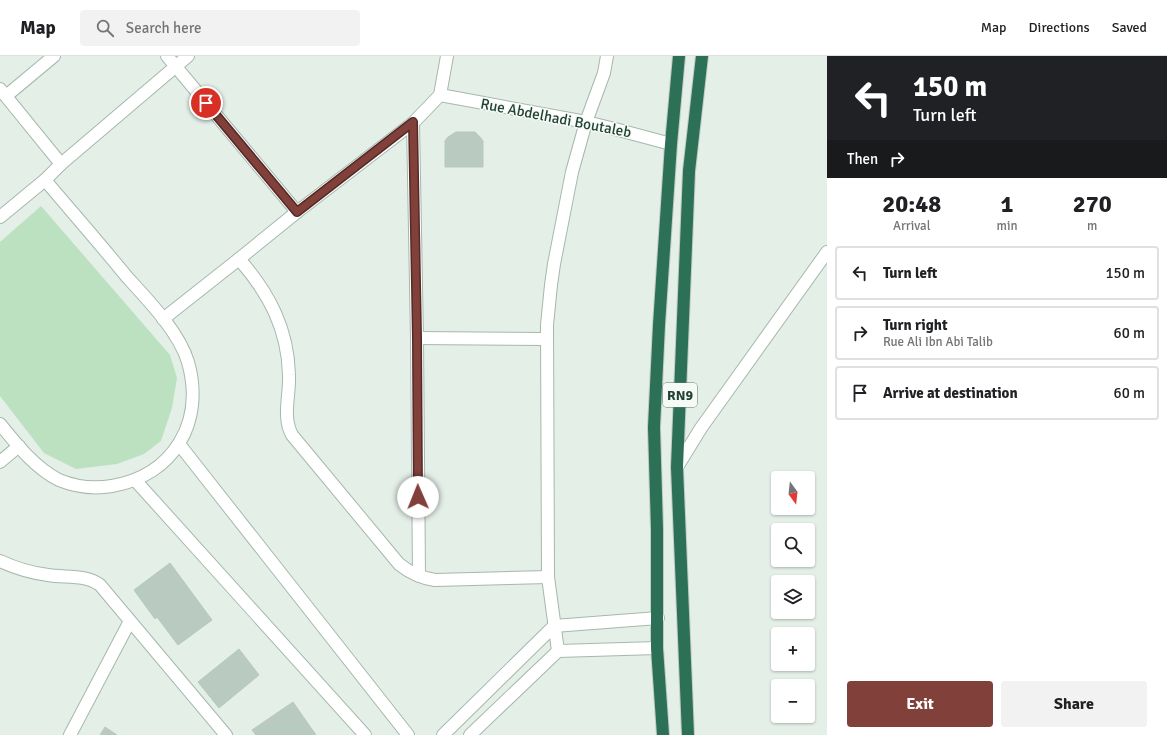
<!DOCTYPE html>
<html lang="en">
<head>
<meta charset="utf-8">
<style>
	:root { --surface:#fff; --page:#f2f2f2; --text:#202124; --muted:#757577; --line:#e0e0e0; --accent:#82403b }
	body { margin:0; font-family:Signika,sans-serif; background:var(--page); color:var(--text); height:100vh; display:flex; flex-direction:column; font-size:15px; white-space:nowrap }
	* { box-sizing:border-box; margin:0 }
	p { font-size:13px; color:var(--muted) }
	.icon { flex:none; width:22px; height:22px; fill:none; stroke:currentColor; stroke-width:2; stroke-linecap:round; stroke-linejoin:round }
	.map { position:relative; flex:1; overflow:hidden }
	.sheet { display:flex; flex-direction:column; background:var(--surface); width:340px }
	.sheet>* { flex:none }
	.top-card { background:#202124; color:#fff; overflow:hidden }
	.needle { width:26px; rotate:165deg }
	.controls { position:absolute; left:771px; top:415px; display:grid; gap:8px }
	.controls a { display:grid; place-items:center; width:44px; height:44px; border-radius:4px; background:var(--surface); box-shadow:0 1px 3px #0004; font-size:20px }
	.pin { position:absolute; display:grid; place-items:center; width:34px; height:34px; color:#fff; margin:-17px; border:2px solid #fff; border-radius:50%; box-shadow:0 1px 4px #0007 }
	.me { position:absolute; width:44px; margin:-22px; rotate:359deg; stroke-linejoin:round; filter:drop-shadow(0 0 3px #0008) }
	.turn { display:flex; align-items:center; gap:14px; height:84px; padding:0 20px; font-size:18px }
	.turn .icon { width:52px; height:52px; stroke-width:2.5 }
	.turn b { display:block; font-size:28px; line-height:34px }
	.then { display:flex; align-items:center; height:38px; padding:0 20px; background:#0003; gap:8px; font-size:15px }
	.eta { display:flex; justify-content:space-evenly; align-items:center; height:68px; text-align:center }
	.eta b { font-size:24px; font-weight:700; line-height:28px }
	.cta { display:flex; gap:8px; margin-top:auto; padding:8px 20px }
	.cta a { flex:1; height:46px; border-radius:4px; background:var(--accent); color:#fff; font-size:16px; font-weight:700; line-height:46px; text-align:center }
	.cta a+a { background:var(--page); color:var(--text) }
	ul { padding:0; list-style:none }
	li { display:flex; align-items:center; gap:12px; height:54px; margin:0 8px 6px; padding:0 12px; border:2px solid var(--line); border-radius:4px }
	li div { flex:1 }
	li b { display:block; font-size:15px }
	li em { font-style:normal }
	header { display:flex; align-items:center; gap:24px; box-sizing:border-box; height:56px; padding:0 20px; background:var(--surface); border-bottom:1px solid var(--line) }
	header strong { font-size:19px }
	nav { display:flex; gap:22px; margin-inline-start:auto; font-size:14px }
	.search { width:280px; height:36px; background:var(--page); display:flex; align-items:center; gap:10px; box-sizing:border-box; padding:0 14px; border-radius:4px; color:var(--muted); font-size:15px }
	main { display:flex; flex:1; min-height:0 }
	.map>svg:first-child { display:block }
	.green { fill:#bce1c0 }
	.building { fill:#b9cac1; stroke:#b6c9be }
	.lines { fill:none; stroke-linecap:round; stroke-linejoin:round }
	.street-casing { stroke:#a6b8ae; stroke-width:14 }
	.highway-casing { stroke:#c1cac6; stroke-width:14 }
	.street { stroke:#fff; stroke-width:12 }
	.highway { stroke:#2c7057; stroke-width:12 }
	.route-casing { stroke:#542a26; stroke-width:10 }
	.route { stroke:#82403b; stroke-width:7 }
	.labels { text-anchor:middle; stroke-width:3; stroke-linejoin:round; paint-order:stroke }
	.shield { fill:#f5faf7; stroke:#61796e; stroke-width:1 }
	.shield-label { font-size:14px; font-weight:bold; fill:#224234 }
	.street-label { font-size:15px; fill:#224234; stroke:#f5faf7 }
</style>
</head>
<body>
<header>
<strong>Map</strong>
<div class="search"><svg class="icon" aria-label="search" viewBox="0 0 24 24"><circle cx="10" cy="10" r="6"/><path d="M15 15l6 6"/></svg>Search here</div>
<nav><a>Map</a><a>Directions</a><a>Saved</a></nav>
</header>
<main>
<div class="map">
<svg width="827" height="679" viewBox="0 0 827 679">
	<rect width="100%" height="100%" fill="#e4efe8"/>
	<polygon class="green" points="41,150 170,299 177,322 172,352 161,385 144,398 117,408 76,413 44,397 0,340 0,186"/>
	<g class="building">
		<polygon points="456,76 475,76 480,81 483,85 483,111 445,111 445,85 448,81"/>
		<polygon points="170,507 212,564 178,589 157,561 155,563 134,534"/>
		<polygon points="239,593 259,619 219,652 198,626"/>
		<polygon points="293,646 316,679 256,679 252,674"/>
		<polygon points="105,671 117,679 100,679"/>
	</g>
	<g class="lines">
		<defs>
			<g id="street">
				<polyline points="167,0 297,156"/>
				<polyline points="0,33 61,108"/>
				<polyline points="440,39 586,66 615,73 671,88"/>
				<polyline points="6,40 54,0"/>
				<polyline points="413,67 417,282 419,520"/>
				<polyline points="0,161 45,124 61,108 188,0"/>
				<path d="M239,203c30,34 49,70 50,116 1,20 -7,42 3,60l107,129c11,9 22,14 36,16l113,-3"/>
				<polyline points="163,263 239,203 297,156 413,67 440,39 447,0"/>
				<polyline points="417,282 547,283"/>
				<path d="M0,368c17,21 35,44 59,56 17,7 35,9 53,6 62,-11 93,-64 76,-124 -9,-30 -40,-62 -61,-85 -27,-33 -55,-65 -82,-97"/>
				<polyline points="179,388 408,679"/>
				<polyline points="0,406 19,390"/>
				<polyline points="677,411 701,372 827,196"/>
				<polyline points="135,424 153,444 365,679"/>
				<path d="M0,505c15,7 32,12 48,14 18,3 37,-1 52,10l126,150"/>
				<polyline points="558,595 548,521 547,269 551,229 554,208 572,116 586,66 604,17 607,0"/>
				<polyline points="70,679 130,565"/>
				<polyline points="443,679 554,570 658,562"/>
				<polyline points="470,679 558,595 657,592"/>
			</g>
			<g id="highway">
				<polyline points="663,679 657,592 657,473 654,371 659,269 671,88 679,0"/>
				<polyline points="688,679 677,411 689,115 702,0"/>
			</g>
		</defs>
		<use href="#street" class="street-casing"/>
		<use href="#highway" class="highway-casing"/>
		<use href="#street" class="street"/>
		<use href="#highway" class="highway"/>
	</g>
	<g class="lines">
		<defs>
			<polyline id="route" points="206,47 297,156 413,66 417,282 418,441"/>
		</defs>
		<use href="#route" class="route-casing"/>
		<use href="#route" class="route"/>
	</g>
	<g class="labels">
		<rect class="shield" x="663" y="327" width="34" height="24" rx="3"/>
		<g class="shield-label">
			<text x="680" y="344">RN9</text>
		</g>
		<g class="street-label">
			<text transform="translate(556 62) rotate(11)" y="5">Rue Abdelhadi Boutaleb</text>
		</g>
	</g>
</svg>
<div class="controls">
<a><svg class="needle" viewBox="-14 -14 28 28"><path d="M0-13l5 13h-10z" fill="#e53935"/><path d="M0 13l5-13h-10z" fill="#757577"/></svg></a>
<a><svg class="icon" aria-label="search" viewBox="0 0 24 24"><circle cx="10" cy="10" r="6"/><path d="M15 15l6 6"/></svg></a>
<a><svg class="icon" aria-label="layers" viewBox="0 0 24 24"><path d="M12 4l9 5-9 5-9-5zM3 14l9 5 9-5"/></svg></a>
<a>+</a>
<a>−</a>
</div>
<div class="pin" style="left:206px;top:47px;background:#d93025"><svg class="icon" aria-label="arrive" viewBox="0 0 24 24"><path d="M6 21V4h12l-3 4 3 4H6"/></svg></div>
<svg class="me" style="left:418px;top:441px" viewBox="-20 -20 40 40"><circle r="19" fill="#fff"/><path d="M0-13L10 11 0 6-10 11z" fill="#82403b"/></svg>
</div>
<section class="sheet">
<div class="top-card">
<div class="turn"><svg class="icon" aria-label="left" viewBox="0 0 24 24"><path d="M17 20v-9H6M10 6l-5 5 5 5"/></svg><div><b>150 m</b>Turn left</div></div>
<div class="then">Then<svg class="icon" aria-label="right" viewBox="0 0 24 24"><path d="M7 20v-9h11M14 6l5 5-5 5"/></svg></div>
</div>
<div class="eta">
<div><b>20:48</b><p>Arrival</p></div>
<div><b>1</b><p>min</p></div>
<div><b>270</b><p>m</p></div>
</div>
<ul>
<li><svg class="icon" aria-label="left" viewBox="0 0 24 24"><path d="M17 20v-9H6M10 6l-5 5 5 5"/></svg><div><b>Turn left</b></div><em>150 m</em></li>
<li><svg class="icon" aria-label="right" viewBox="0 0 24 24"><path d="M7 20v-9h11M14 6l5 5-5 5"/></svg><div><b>Turn right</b><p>Rue Ali Ibn Abi Talib</p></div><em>60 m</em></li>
<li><svg class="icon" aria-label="arrive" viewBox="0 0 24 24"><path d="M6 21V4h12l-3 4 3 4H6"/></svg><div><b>Arrive at destination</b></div><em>60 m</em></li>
</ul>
<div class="cta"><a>Exit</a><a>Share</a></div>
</section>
</main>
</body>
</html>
